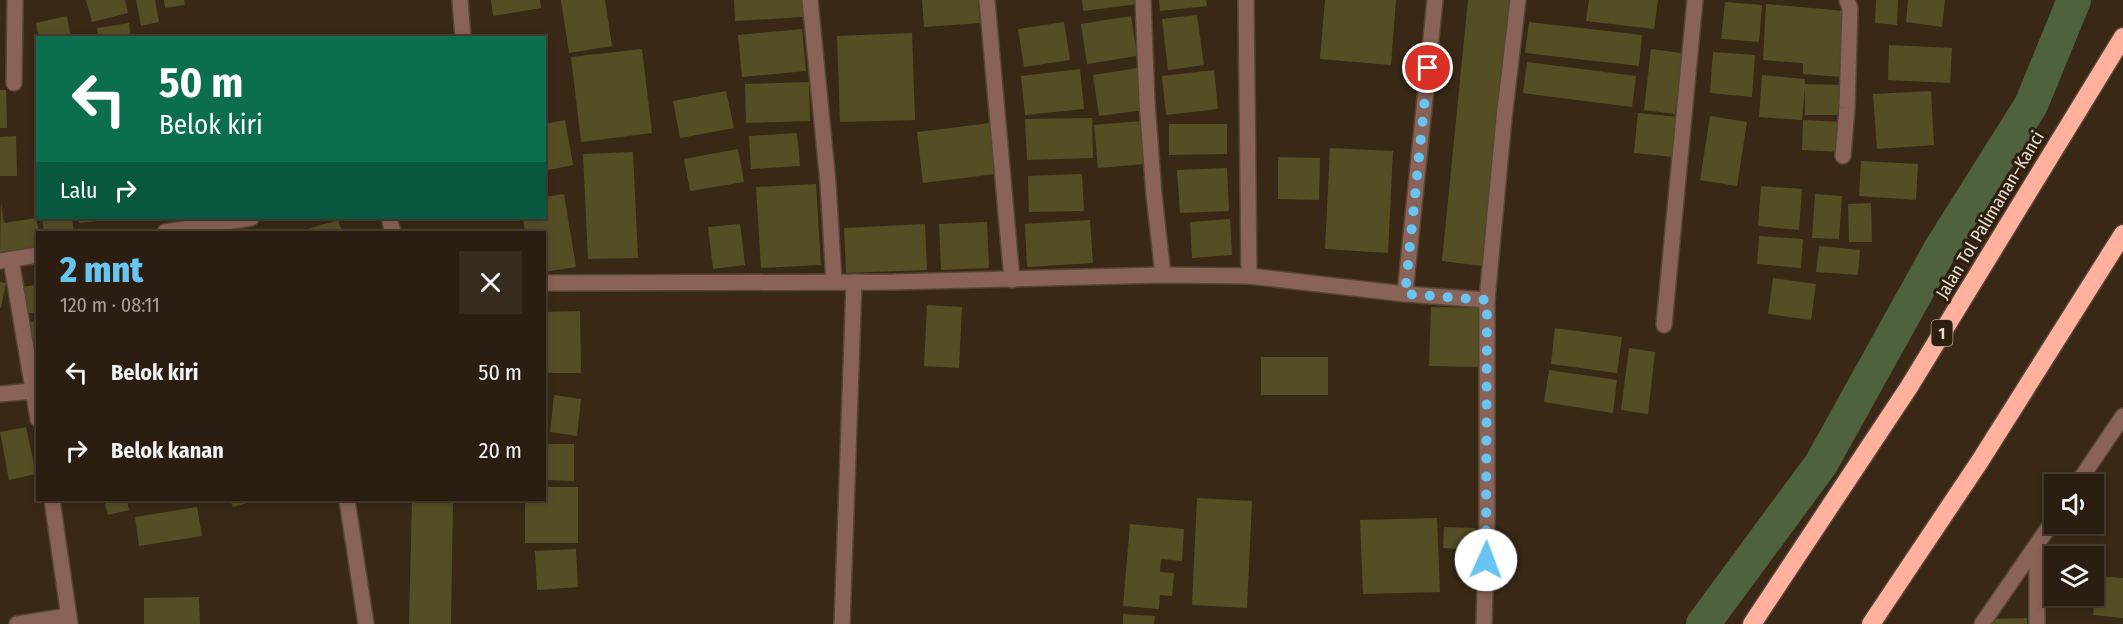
<!DOCTYPE html>
<html lang="id">
<head>
<meta charset="utf-8">
<style>
	:root { --surface:#2b1e10; --page:#372b1e; --text:#f1f3f6; --muted:#a6a29f; --line:#473c30; --accent:#68c4f0 }
	body { margin:0; font-family:"Fira Sans Condensed",sans-serif; background:var(--page); color:var(--text); height:100vh; display:flex; flex-direction:column; font-size:22px; white-space:nowrap }
	* { box-sizing:border-box; margin:0 }
	p { font-size:20px; color:var(--muted) }
	.icon { flex:none; width:33px; height:33px; fill:none; stroke:currentColor; stroke-width:2; stroke-linecap:round; stroke-linejoin:round }
	.map { position:relative; flex:1; overflow:hidden }
	.panel { position:absolute; left:36px; top:231px; width:510px; height:270px; display:flex; flex-direction:column; background:var(--surface); border-radius:0px; box-shadow:0 3px 9px #0003,0 0 0 2px var(--line) }
	.panel>* { flex:none }
	.banner { position:absolute; left:36px; top:36px; width:510px; height:183px; border-radius:0px; box-shadow:0 3px 9px #0003,0 0 0 2px var(--line); background:#0b6e4f; color:#fff; overflow:hidden }
	.controls { position:absolute; left:2044px; top:474px; display:grid; gap:12px }
	.controls a { display:grid; place-items:center; width:60px; height:60px; border-radius:0px; background:var(--surface); box-shadow:0 3px 9px #0003,0 0 0 2px var(--line); font-size:30px }
	.pin { position:absolute; display:grid; place-items:center; width:51px; height:51px; color:#fff; margin:-26px; border:3px solid #fff; border-radius:50%; box-shadow:0 2px 6px #0007 }
	.me { position:absolute; width:66px; margin:-33px; rotate:2deg; stroke-linejoin:round; filter:drop-shadow(0 0 4px #0008) }
	.turn { display:flex; align-items:center; gap:21px; height:126px; padding:0 24px; font-size:27px }
	.turn .icon { width:78px; height:78px; stroke-width:2.5 }
	.turn b { display:block; font-size:42px; line-height:51px }
	.then { display:flex; align-items:center; height:57px; padding:0 24px; background:#0003; gap:12px; font-size:22px }
	.round { display:grid; place-items:center; flex:none; width:63px; height:63px; border-radius:0px; background:var(--page) }
	.summary { display:flex; align-items:center; justify-content:space-between; height:102px; padding:0 24px }
	h1 { font-size:36px; font-weight:800; line-height:45px; color:var(--accent) }
	ul { padding:0; list-style:none }
	li { display:flex; align-items:center; gap:18px; height:78px; padding:0 24px }
	li div { flex:1 }
	li b { display:block; font-size:22px }
	li em { font-style:normal }
	.map>svg:first-child { display:block }
	.lines { fill:none; stroke-linecap:round; stroke-linejoin:round }
	.canal { stroke:#4e623f; stroke-width:34 }
	.building { fill:#554e25 }
	.minor-casing { stroke:#554534; stroke-width:18 }
	.highway-casing { stroke:#554534; stroke-width:21 }
	.minor { stroke:#896258; stroke-width:15 }
	.highway { stroke:#ffb19e; stroke-width:18 }
	.route { stroke:#68c4f0; stroke-width:10; stroke-dasharray:0 18 }
	.labels { text-anchor:middle; stroke-width:6; stroke-linejoin:round; paint-order:stroke }
	.shield { fill:#2e1e0d; stroke:#b1a498; stroke-width:1.5 }
	.shield-label { font-size:16px; font-weight:bold; fill:#e9ded3 }
	.street-label { font-size:18px; fill:#e9ded3; stroke:#2e1e0d }
</style>
</head>
<body>
<div class="map">
<svg width="2123" height="624" viewBox="0 0 2123 624">
	<rect width="100%" height="100%" fill="#392816"/>
	<g class="lines">
		<polyline class="canal" points="1703,624 1821,464 1941,248 2031,105 2074,0"/>
	</g>
	<g class="building">
		<polygon points="86,0 125,0 128,13 92,22"/>
		<polygon points="136,0 155,0 159,22 141,26"/>
		<polygon points="164,0 184,0 185,5 165,8"/>
		<polygon points="491,0 540,0 541,8 493,16"/>
		<polygon points="561,0 605,0 612,46 569,53"/>
		<polygon points="734,0 802,0 803,17 735,21"/>
		<polygon points="922,0 978,0 980,23 924,27"/>
		<polygon points="1082,0 1138,0 1139,4 1083,11"/>
		<polygon points="1159,0 1206,0 1207,6 1160,11"/>
		<polygon points="1325,0 1396,0 1391,65 1320,59"/>
		<polygon points="1468,0 1510,0 1483,266 1442,261"/>
		<polygon points="1589,0 1658,0 1654,29 1586,21"/>
		<polygon points="1876,0 1898,0 1897,25 1875,23"/>
		<polygon points="1908,0 1945,0 1942,27 1906,22"/>
		<polygon points="1725,2 1762,5 1759,42 1721,39"/>
		<polygon points="1766,4 1845,11 1841,77 1803,74 1803,63 1763,60"/>
		<polygon points="1197,15 1204,65 1168,70 1162,19"/>
		<polygon points="67,16 71,38 39,38 36,23"/>
		<polygon points="1131,16 1137,56 1087,64 1081,24"/>
		<polygon points="1064,22 1070,60 1024,67 1018,29"/>
		<polygon points="1529,22 1642,35 1639,66 1525,53"/>
		<polygon points="129,23 131,38 99,38 97,28"/>
		<polygon points="802,29 806,71 742,77 738,35"/>
		<polygon points="912,33 915,120 840,122 837,36"/>
		<polygon points="1889,45 1952,48 1950,83 1888,80"/>
		<polygon points="642,49 652,133 581,142 571,57"/>
		<polygon points="1651,49 1682,53 1675,114 1644,110"/>
		<polygon points="1713,52 1755,55 1752,97 1710,93"/>
		<polygon points="1527,62 1636,76 1632,107 1523,93"/>
		<polygon points="1138,68 1144,110 1099,116 1093,75"/>
		<polygon points="1080,69 1084,109 1025,115 1021,76"/>
		<polygon points="1214,70 1218,109 1166,115 1162,76"/>
		<polygon points="1762,75 1805,79 1805,84 1845,85 1845,115 1805,115 1805,89 1802,120 1759,117"/>
		<polygon points="809,82 810,121 746,123 745,84"/>
		<polygon points="0,90 6,90 7,128 0,128"/>
		<polygon points="726,91 734,128 680,138 673,101"/>
		<polygon points="1931,91 1934,145 1877,149 1873,94"/>
		<polygon points="1638,113 1678,117 1674,157 1634,153"/>
		<polygon points="1710,116 1747,122 1737,186 1700,180"/>
		<polygon points="1092,118 1093,158 1027,160 1025,119"/>
		<polygon points="565,120 573,165 544,171 544,124"/>
		<polygon points="1803,120 1842,122 1841,152 1802,150"/>
		<polygon points="1142,121 1146,164 1098,168 1094,125"/>
		<polygon points="990,123 996,174 923,183 917,132"/>
		<polygon points="1169,124 1227,124 1227,154 1169,155"/>
		<polygon points="797,133 800,166 751,169 749,136"/>
		<polygon points="16,136 17,176 0,176 0,137"/>
		<polygon points="1330,148 1393,151 1388,253 1325,249"/>
		<polygon points="738,149 744,182 690,191 684,159"/>
		<polygon points="633,152 638,258 588,259 583,154"/>
		<polygon points="1278,157 1320,158 1319,200 1278,199"/>
		<polygon points="1861,161 1918,164 1916,200 1859,196"/>
		<polygon points="1227,168 1229,211 1180,213 1177,170"/>
		<polygon points="1082,174 1084,211 1029,212 1028,176"/>
		<polygon points="816,184 821,265 761,268 756,187"/>
		<polygon points="1761,186 1802,189 1799,230 1758,226"/>
		<polygon points="564,194 576,267 544,272 544,232 525,232 523,218 544,218 544,197"/>
		<polygon points="1815,194 1842,196 1839,239 1812,238"/>
		<polygon points="1,203 4,223 36,218 39,232 38,247 0,252"/>
		<polygon points="1871,203 1872,242 1849,242 1848,204"/>
		<polygon points="42,218 72,218 74,232 44,232"/>
		<polygon points="78,218 115,218 115,219 79,223"/>
		<polygon points="1230,219 1232,255 1192,258 1190,222"/>
		<polygon points="338,220 342,232 298,232"/>
		<polygon points="1090,220 1093,263 1027,267 1025,224"/>
		<polygon points="987,222 989,268 941,270 939,224"/>
		<polygon points="740,224 745,265 713,269 708,227"/>
		<polygon points="925,224 927,270 846,273 844,228"/>
		<polygon points="1759,236 1803,239 1801,268 1757,264"/>
		<polygon points="1819,246 1860,250 1858,275 1816,272"/>
		<polygon points="1773,278 1816,284 1811,320 1768,314"/>
		<polygon points="0,282 6,283 1,308 0,308"/>
		<polygon points="37,285 38,312 23,314 20,287"/>
		<polygon points="927,305 962,307 959,368 924,366"/>
		<polygon points="1431,307 1483,308 1482,367 1429,366"/>
		<polygon points="580,311 581,373 544,373 544,312"/>
		<polygon points="38,321 38,359 35,360 26,323"/>
		<polygon points="1555,328 1622,337 1617,373 1551,364"/>
		<polygon points="1629,348 1655,352 1648,414 1621,410"/>
		<rect x="1261" y="357" width="67" height="38"/>
		<polygon points="1549,370 1617,380 1613,413 1544,402"/>
		<polygon points="554,395 581,399 577,436 550,432"/>
		<polygon points="26,427 36,474 9,480 0,432"/>
		<polygon points="544,444 574,444 574,481 544,480"/>
		<polygon points="544,487 578,487 578,543 525,543 525,500 544,500"/>
		<polygon points="1197,498 1252,501 1247,608 1192,605"/>
		<polygon points="104,500 127,500 129,510 108,515"/>
		<polygon points="230,500 257,500 233,507"/>
		<polygon points="412,500 453,500 451,624 409,624"/>
		<polygon points="197,507 202,536 139,546 135,517"/>
		<polygon points="1437,518 1440,592 1363,594 1360,520"/>
		<polygon points="1130,524 1184,529 1182,561 1161,559 1160,572 1174,573 1172,596 1160,595 1159,609 1123,606"/>
		<polygon points="1444,527 1475,528 1474,550 1443,548"/>
		<polygon points="576,549 578,587 537,590 535,551"/>
		<polygon points="2096,576 2123,578 2123,618 2093,615"/>
		<polygon points="199,597 200,624 144,624 144,598"/>
		<polygon points="1123,614 1155,616 1154,624 1123,624"/>
		<polygon points="2027,618 2027,624 1988,624 1989,619"/>
	</g>
	<g class="lines">
		<defs>
			<g id="minor">
				<polyline points="460,0 463,38"/>
				<polyline points="810,0 828,183 834,282"/>
				<polyline points="987,0 1012,280"/>
				<polyline points="1143,0 1147,102 1154,195 1163,275"/>
				<polyline points="1246,0 1249,276"/>
				<polyline points="14,83 15,0"/>
				<polyline points="1843,156 1847,108 1850,8 1847,0"/>
				<polyline points="389,218 393,232"/>
				<polyline points="165,232 251,218"/>
				<polyline points="11,260 38,419"/>
				<polyline points="0,261 38,255"/>
				<polyline points="544,283 893,282 1163,275 1249,276 1405,294 1487,300"/>
				<polyline points="1405,294 1435,0"/>
				<polyline points="1664,325 1695,0"/>
				<polyline points="0,394 33,391"/>
				<polyline points="2077,484 2123,416"/>
				<polyline points="52,500 70,624"/>
				<polyline points="347,500 366,624"/>
				<polyline points="2037,545 2037,624"/>
				<polyline points="17,624 68,616"/>
				<polyline points="842,624 854,282"/>
				<polyline points="1484,624 1487,518 1487,300 1504,118 1518,0"/>
				<polyline points="1982,624 2055,518"/>
			</g>
			<g id="highway">
				<polyline points="1752,624 1909,387 2123,37"/>
				<polyline points="1871,624 1980,461 2123,234"/>
			</g>
		</defs>
		<use href="#minor" class="minor-casing"/>
		<use href="#highway" class="highway-casing"/>
		<use href="#minor" class="minor"/>
		<use href="#highway" class="highway"/>
	</g>
	<g class="lines">
		<polyline class="route" points="1428,68 1405,294 1487,300 1486,560"/>
	</g>
	<g class="labels">
		<rect class="shield" x="1931.5" y="320" width="21" height="26" rx="4.5"/>
		<g class="shield-label">
			<text x="1942" y="339">1</text>
		</g>
		<g class="street-label">
			<text transform="translate(1990 215) rotate(-59)" y="6">Jalan Tol Palimanan–Kanci</text>
		</g>
	</g>
</svg>
<div class="controls">
<a><svg class="icon" aria-label="sound" viewBox="0 0 24 24"><path d="M4 9h4l5-4v14l-5-4H4zM17 9q2 3 0 6"/></svg></a>
<a><svg class="icon" aria-label="layers" viewBox="0 0 24 24"><path d="M12 4l9 5-9 5-9-5zM3 14l9 5 9-5"/></svg></a>
</div>
<div class="pin" style="left:1428px;top:68px;background:#d93025"><svg class="icon" aria-label="arrive" viewBox="0 0 24 24"><path d="M6 21V4h12l-3 4 3 4H6"/></svg></div>
<svg class="me" style="left:1486px;top:560px" viewBox="-20 -20 40 40"><circle r="19" fill="#fff"/><path d="M0-13L10 11 0 6-10 11z" fill="#68c4f0"/></svg>
<div class="banner">
<div class="turn"><svg class="icon" aria-label="left" viewBox="0 0 24 24"><path d="M17 20v-9H6M10 6l-5 5 5 5"/></svg><div><b>50 m</b>Belok kiri</div></div>
<div class="then">Lalu<svg class="icon" aria-label="right" viewBox="0 0 24 24"><path d="M7 20v-9h11M14 6l5 5-5 5"/></svg></div>
</div>
<section class="panel">
<div class="summary"><div><h1>2 mnt</h1><p>120 m · 08:11</p></div><a class="round"><svg class="icon" aria-label="close" viewBox="0 0 24 24"><path d="M6 6l12 12M18 6L6 18"/></svg></a></div>
<ul>
<li><svg class="icon" aria-label="left" viewBox="0 0 24 24"><path d="M17 20v-9H6M10 6l-5 5 5 5"/></svg><div><b>Belok kiri</b></div><em>50 m</em></li>
<li><svg class="icon" aria-label="right" viewBox="0 0 24 24"><path d="M7 20v-9h11M14 6l5 5-5 5"/></svg><div><b>Belok kanan</b></div><em>20 m</em></li>
</ul>
</section>
</div>
</body>
</html>
